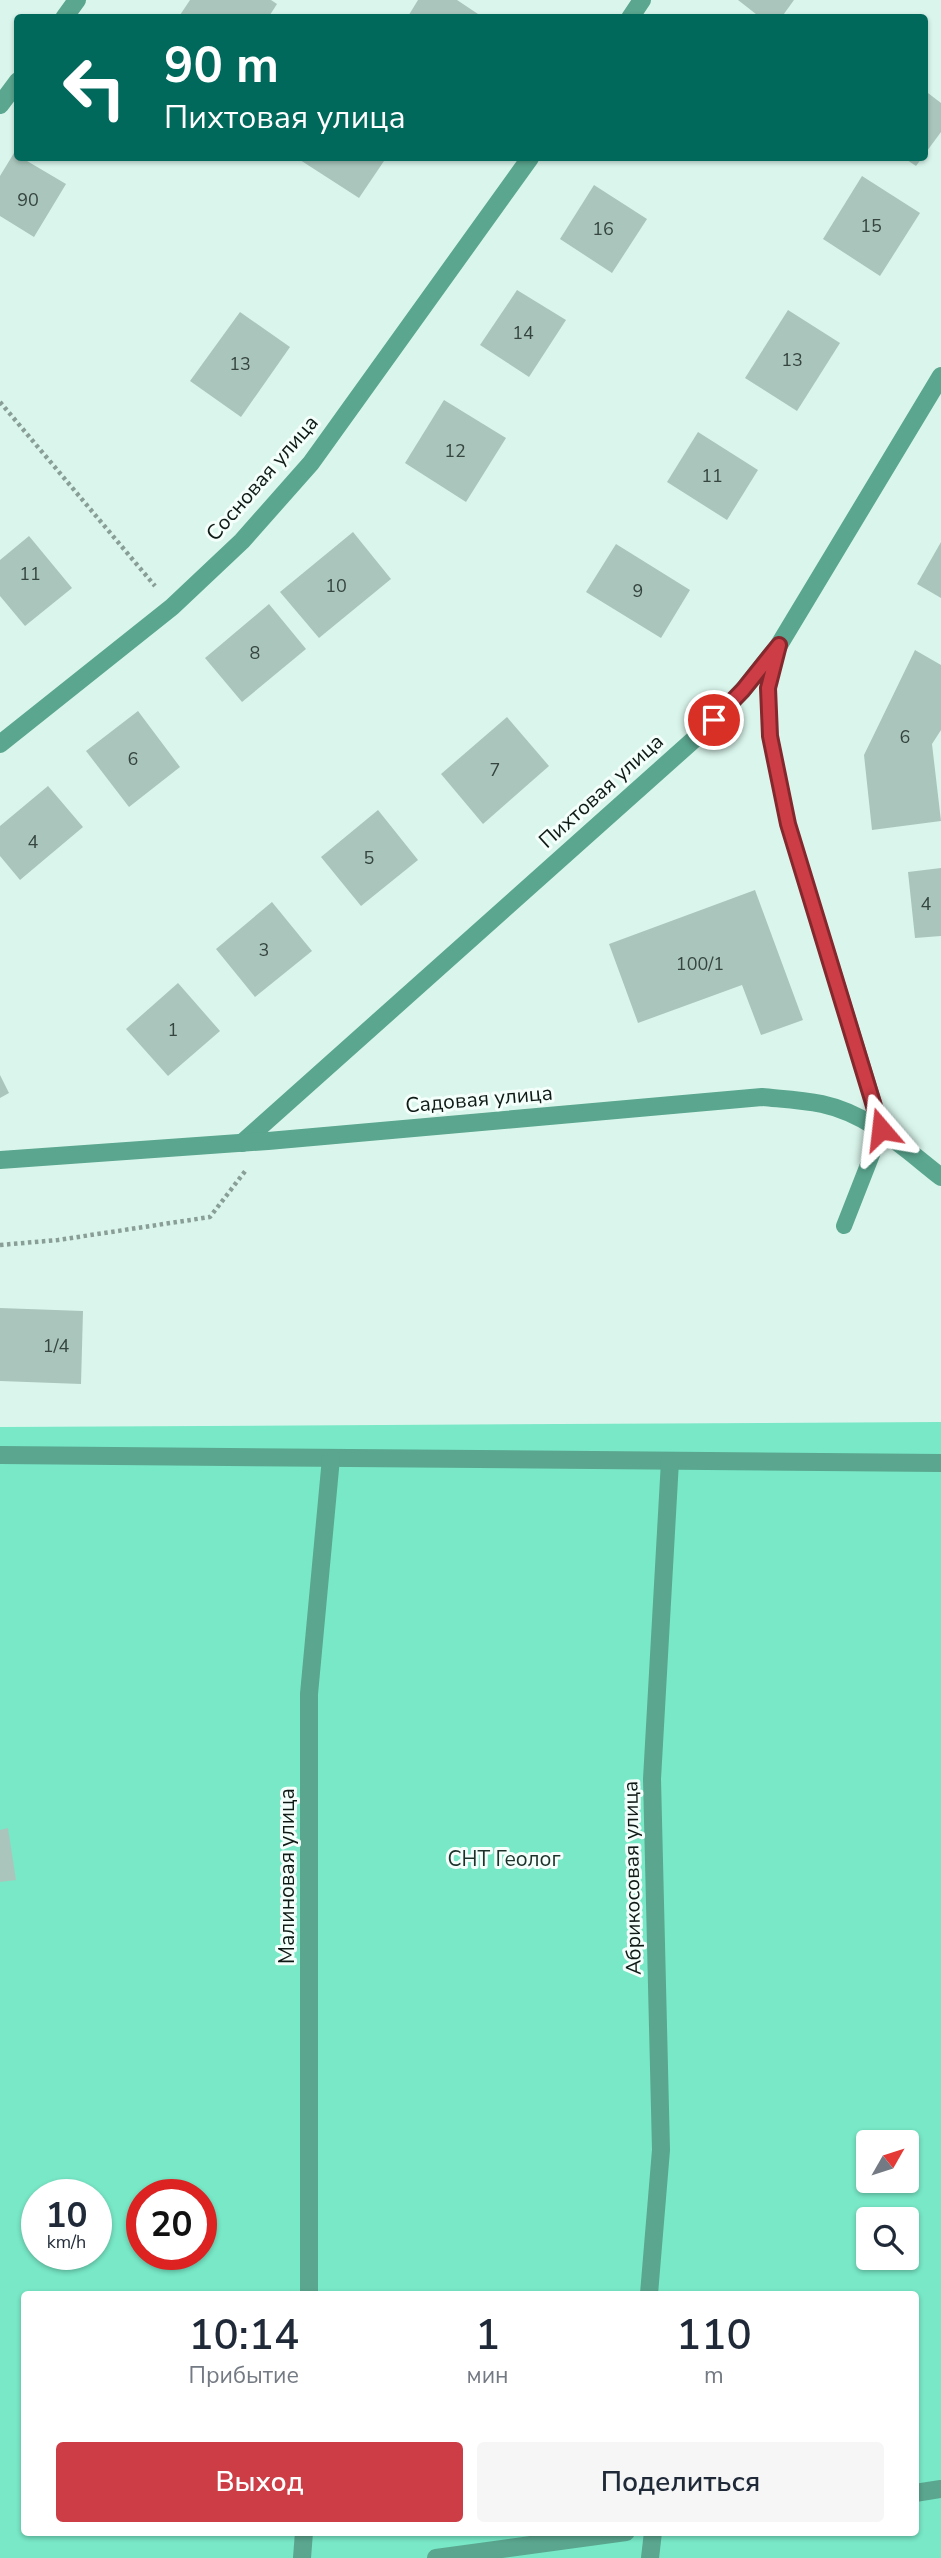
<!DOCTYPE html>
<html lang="ru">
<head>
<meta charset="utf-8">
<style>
	:root { --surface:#fff; --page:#f6f6f7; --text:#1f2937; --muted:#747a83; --accent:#cd3d46 }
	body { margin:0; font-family:"Nunito Sans",sans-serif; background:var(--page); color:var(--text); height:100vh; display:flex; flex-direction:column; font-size:26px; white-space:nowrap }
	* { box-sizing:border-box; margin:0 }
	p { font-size:23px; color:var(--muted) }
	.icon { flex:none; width:38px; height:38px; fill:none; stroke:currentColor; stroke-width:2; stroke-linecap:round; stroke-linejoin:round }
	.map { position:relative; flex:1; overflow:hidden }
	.drawer { position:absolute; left:21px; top:2291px; width:898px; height:245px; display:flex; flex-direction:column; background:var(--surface); border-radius:7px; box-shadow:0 2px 5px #0004 }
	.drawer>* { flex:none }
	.guide { position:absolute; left:14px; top:14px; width:914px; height:147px; border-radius:7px; box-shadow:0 2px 5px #0004; background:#00695c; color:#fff; overflow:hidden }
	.needle { width:46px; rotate:51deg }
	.tools { position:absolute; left:856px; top:2130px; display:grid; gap:14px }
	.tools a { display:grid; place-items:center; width:63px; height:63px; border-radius:7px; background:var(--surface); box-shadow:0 2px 5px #0004; font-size:35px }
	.speed { position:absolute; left:21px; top:2179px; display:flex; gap:14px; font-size:35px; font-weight:700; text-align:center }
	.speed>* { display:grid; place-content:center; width:91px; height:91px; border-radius:50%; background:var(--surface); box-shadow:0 2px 5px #0004; line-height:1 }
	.speed small { font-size:18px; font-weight:400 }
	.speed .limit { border:10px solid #d22; background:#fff; color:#111 }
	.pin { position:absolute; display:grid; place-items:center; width:60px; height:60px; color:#fff; margin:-30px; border:4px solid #fff; border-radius:50%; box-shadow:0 2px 7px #0007 }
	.me { position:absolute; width:77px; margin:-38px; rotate:343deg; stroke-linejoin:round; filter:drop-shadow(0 0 5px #0008) }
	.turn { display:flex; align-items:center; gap:24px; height:147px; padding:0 35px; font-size:32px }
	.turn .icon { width:91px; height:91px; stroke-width:2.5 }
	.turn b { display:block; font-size:49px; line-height:60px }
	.eta { display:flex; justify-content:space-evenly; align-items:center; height:119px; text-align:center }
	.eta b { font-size:42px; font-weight:600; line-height:49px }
	.action { display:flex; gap:14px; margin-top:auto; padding:14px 35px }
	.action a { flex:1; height:80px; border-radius:7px; background:var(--accent); color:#fff; font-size:28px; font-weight:600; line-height:80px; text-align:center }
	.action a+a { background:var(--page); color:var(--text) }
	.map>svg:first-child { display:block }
	.green { fill:#78e8c6; fill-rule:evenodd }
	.building { fill:#aac6bc }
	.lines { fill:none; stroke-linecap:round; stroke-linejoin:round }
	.path { stroke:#899e97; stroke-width:4.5; stroke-dasharray:3.5 3.5; stroke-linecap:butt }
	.lane { stroke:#5aa68e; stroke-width:16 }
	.street { stroke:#5aa68e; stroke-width:18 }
	.route-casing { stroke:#85282e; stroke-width:18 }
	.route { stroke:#cd3d46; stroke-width:12 }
	.labels { text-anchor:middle; stroke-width:6; stroke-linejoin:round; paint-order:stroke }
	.number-label { font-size:18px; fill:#364540 }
	.street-label { font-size:21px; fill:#0f1a16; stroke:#f4fffb }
	.park-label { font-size:21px; fill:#1b312a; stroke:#f4fffb }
</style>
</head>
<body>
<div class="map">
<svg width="941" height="2558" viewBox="0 0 941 2558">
	<rect width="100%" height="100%" fill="#daf6ec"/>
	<path class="green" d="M941,1422v1136h-941v-1131zM868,2142h38v38h-38zM37,2194h59v60h-59zM142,2194h59v60h-59zM868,2219h38v39h-38zM24,2294h891v238h-891z"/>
	<g class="building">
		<polygon points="190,0 271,0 277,4 268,18 178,18"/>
		<polygon points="418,0 457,0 484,18 407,18"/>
		<polygon points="738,0 794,0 781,18 761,18"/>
		<polygon points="924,90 941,103 941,132 924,155"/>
		<polygon points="14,153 18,158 22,158 66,184 34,237 0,216 0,176"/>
		<polygon points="297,158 386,158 359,198"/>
		<polygon points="904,158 922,158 916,166"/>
		<polygon points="862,176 920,213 880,276 823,239"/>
		<polygon points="594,185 647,219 612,273 560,239"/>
		<polygon points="517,290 566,320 529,377 480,345"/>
		<polygon points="788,310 840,343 797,411 745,378"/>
		<polygon points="240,312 290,347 241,417 190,381"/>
		<polygon points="444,400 506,438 466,502 405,463"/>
		<polygon points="698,432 758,470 727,520 667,482"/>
		<polygon points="353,532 391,579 319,638 280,592"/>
		<polygon points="29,536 72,588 25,626 0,596 0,560"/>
		<polygon points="941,542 941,598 917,584"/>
		<polygon points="616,544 690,590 661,638 586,592"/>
		<polygon points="269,604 306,649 242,702 205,658"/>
		<polygon points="915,650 941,665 941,730 932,744 941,821 872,830 864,755"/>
		<polygon points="138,711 180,767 129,807 86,751"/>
		<polygon points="507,717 549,766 483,824 441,774"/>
		<polygon points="48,786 83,827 20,880 0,856 0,826"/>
		<polygon points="378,810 418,860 361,906 321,857"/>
		<polygon points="941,868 941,936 915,938 908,872"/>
		<polygon points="755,890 803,1020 761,1035 742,985 638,1023 609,944"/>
		<polygon points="272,902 312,951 255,997 216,949"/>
		<polygon points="178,983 220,1031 168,1076 126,1029"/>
		<polygon points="0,1075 9,1093 0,1098"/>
		<polygon points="0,1308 83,1311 81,1384 0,1381"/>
		<polygon points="8,1828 16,1880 0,1882 0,1830"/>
	</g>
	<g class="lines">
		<g class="path">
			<polyline points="0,402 155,586"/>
			<polyline points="0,1245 58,1240 210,1217 246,1170"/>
		</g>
		<polyline class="lane" points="778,648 768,688 770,736 788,824 882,1129 844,1226"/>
		<g class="street">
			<polyline points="64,18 77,0"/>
			<polyline points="630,18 642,0"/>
			<polyline points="0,105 18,81"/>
			<polyline points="0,744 172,607 242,541 311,463 530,158"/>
			<polyline points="242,1143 699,735 743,690 779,645 941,376"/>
			<path d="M0,1160l268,-19 494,-44c20,2 40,3 60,7 47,10 82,44 119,73"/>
			<polyline points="0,1455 941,1463"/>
			<polyline points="309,2294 309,1694 331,1458"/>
			<polyline points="649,2294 661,2150 652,1779 670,1461"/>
			<polyline points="915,2493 941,2489"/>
			<polyline points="302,2558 304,2532"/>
			<polyline points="436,2558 626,2532"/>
			<polyline points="650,2558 653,2532"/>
		</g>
	</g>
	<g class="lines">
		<defs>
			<polyline id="route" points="714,720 743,690 779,645 768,688 770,736 788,824 881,1129"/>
		</defs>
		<use href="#route" class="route-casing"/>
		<use href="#route" class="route"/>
	</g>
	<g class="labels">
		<g class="number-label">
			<text x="28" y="206">90</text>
			<text x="871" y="232">15</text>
			<text x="603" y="235">16</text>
			<text x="523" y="339">14</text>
			<text x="792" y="366">13</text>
			<text x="240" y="370">13</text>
			<text x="455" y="457">12</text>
			<text x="712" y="482">11</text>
			<text x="30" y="580">11</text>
			<text x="336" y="592">10</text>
			<text x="638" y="597">9</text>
			<text x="255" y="659">8</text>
			<text x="905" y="743">6</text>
			<text x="133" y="765">6</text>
			<text x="495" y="776">7</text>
			<text x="33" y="848">4</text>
			<text x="369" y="864">5</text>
			<text x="926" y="910">4</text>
			<text x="264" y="956">3</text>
			<text x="700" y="970">100/1</text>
			<text x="173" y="1036">1</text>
			<text x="56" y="1352">1/4</text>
		</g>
		<g class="street-label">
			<text transform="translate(262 478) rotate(-49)" y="7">Сосновая улица</text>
			<text transform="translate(601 791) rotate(-42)" y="7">Пихтовая улица</text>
			<text transform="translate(479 1099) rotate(-5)" y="7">Садовая улица</text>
			<text transform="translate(287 1876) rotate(-90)" y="7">Малиновая улица</text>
			<text transform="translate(632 1878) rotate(-91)" y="7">Абрикосовая улица</text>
		</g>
		<g class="park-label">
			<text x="504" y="1866">СНТ Геолог</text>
		</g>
	</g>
</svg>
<div class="tools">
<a><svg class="needle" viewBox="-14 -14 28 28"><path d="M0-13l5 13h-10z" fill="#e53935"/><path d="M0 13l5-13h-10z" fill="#747a83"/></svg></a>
<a><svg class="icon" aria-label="search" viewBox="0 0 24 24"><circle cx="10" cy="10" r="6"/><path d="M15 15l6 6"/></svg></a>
</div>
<div class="speed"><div>10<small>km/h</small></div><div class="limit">20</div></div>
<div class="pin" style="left:714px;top:720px;background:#d93025"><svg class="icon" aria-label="arrive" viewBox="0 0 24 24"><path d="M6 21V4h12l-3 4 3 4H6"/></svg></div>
<svg class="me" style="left:881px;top:1129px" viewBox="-20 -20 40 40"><path d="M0-17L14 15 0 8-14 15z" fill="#cd3d46" stroke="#fff" stroke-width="4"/></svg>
<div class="guide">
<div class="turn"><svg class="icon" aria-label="left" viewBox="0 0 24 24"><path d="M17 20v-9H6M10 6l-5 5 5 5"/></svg><div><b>90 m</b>Пихтовая улица</div></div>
</div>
<section class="drawer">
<div class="eta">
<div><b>10:14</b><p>Прибытие</p></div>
<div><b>1</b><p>мин</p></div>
<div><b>110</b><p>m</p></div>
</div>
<div class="action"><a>Выход</a><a>Поделиться</a></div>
</section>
</div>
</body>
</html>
